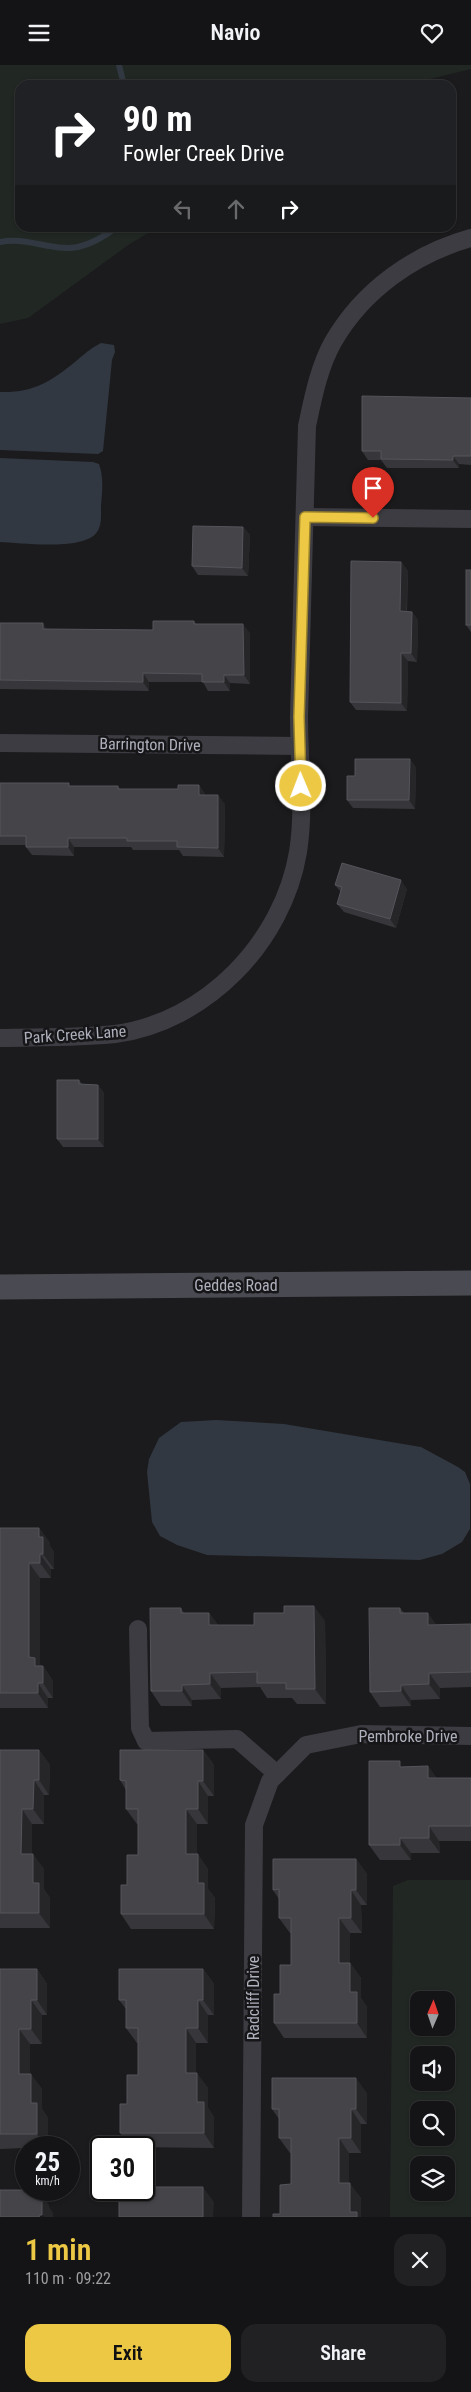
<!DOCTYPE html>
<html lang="en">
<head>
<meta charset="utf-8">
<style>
	:root { --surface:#141416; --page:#212123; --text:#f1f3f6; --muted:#9d9ea1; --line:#333335; --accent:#ecc844 }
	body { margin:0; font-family:"Roboto Condensed",sans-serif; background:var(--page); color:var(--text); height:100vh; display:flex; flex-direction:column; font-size:19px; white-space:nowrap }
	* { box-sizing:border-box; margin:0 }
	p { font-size:16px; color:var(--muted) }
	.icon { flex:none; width:28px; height:28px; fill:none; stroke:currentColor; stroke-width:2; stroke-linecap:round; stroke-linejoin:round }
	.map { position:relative; height:2152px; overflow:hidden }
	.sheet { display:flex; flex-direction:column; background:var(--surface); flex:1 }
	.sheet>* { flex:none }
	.hud { position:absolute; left:15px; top:15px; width:441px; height:152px; border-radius:15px; box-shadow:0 1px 4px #0004,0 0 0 1px var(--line); background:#202124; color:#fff; overflow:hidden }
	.needle { width:32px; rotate:2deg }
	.buttons { position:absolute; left:410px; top:1926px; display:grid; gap:10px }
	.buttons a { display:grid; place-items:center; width:45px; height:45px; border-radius:10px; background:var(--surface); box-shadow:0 1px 4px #0004,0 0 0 1px var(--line); font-size:25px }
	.speed { position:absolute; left:15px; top:2071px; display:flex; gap:10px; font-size:25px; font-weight:700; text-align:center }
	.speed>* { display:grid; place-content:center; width:65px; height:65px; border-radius:50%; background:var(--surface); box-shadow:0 1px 4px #0004,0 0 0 1px var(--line); line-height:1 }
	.speed small { font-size:12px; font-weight:400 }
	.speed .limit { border:2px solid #111; border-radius:8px; background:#fff; color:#111 }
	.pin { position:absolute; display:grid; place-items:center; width:42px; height:42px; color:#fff; margin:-51px -21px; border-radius:50% 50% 50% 0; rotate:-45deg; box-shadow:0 0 5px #0007 }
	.pin .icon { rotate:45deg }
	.me { position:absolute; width:55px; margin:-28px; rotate:359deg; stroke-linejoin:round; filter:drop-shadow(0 0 4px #0008) }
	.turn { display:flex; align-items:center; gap:18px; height:105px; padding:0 25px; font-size:22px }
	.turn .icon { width:65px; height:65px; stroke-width:2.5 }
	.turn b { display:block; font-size:35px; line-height:42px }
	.lanes { display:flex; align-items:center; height:48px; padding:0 25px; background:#0003; justify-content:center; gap:25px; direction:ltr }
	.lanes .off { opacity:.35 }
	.round { display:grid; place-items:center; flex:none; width:52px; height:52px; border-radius:15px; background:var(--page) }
	.headline { display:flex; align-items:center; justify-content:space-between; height:85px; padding:0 25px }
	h1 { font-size:30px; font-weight:600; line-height:38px; color:var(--accent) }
	.button { display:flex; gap:10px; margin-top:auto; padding:10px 25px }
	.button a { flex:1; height:58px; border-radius:15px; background:var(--accent); color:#111; font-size:20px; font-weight:600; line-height:58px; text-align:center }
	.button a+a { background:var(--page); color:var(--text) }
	header { display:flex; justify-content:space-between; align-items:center; height:65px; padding:0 25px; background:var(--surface); font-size:22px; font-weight:600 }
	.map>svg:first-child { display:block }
	.green { fill:#212823; fill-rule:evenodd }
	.water { fill:#313841 }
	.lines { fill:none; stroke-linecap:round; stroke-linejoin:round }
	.stream { stroke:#313841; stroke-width:6 }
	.minor { stroke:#3c3c42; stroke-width:18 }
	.secondary { stroke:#4a4b52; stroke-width:25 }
	.wall { fill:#37373b }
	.shaded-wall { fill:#262629 }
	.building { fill:#444449; stroke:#54555b }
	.route-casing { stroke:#99822c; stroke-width:12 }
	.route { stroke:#ecc844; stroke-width:9 }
	.labels { text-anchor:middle; stroke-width:5; stroke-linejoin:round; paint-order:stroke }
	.street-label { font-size:16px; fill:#aeb0bc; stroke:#161618 }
</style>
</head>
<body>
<header><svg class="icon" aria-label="menu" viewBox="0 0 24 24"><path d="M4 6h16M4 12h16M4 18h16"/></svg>Navio<svg class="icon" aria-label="heart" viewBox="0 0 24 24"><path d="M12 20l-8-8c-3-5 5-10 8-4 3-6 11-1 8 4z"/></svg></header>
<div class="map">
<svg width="471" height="2152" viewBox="0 0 471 2152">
	<rect width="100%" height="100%" fill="#1b1b1d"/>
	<g class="green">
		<polygon points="0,0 471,0 471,4 405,20 20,20 20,162 157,163 131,178 28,253 0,259"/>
		<path d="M408,1815h63v337h-81l3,-331zM419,1935h27v27h-27zM419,1990h27v28h-27zM419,2045h27v27h-27zM419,2100h27v28h-27z"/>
	</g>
	<g class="water">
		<path d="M101,278l13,2 1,7 -3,8 -9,91 -5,3 -98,-4v-58c33,1 50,-10 75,-30 8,-7 16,-14 26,-19z"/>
		<path d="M0,393l93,4 6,2c5,14 3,28 2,42 0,9 1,19 -4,26 -12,19 -76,11 -97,10z"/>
		<polygon points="216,1355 284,1359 421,1382 458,1402 465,1407 470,1419 470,1464 462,1477 442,1489 420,1495 207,1490 177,1480 160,1471 152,1457 147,1407 149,1394 159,1373 181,1357"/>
	</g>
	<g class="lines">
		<g class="stream">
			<polyline points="119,0 124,20"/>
			<path d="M0,177c26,-6 52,10 78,5 14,-3 27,-11 39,-20"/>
		</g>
		<g class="minor">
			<polyline points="305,452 471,454"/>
			<polyline points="0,678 299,681"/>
			<path d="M0,973c38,-1 77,0 115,-4 91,-12 168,-92 183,-182 7,-44 1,-90 1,-135 2,-97 6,-194 8,-291 6,-28 12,-59 26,-84 30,-52 81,-88 138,-104"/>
			<polyline points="138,1564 140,1663 146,1676 237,1674 277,1709"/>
			<polyline points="251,2152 254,1760 270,1716 306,1680 361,1669 471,1671"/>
		</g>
		<polyline class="secondary" points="0,1222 471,1218"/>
	</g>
	<g class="wall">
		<polygon points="471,333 471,400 459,399 459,403 387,403 381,395 368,395 362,386"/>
		<polygon points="243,462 250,470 248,511 198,510 192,501"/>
		<polygon points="401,497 408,506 407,546 412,547 418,555 417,597 408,596 407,646 356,645 350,637"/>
		<polygon points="471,505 471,567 466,560"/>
		<polygon points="194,556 196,559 250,568 250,619 230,618 230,626 208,626 203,617 149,617 149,626 0,624 0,558 47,564 153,565"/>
		<polygon points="416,702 415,744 353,743 347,735 355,711"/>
		<polygon points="0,718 71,721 118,721 120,724 178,724 199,720 205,729 205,730 225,739 224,792 183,791 179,785 133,785 131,782 74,782 74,791 32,790 26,782 26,780 0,780"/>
		<polygon points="335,820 407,824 396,863 344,847 337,839 341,827"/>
		<polygon points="79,1015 82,1019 98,1020 104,1028 104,1082 63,1082 57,1074"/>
		<polygon points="0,1463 39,1463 50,1478 50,1481 54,1487 54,1504 51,1504 51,1513 40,1513 40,1599 41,1601 43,1601 53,1616 53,1633 48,1633 48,1643 0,1643"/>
		<polygon points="181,1543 184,1548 209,1548 218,1560 254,1560 325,1556 326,1639 297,1639 292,1633 267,1633 260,1622 221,1623 221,1634 192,1635 192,1641 161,1641 151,1626"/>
		<polygon points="400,1543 404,1548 437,1560 471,1559 471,1622 440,1623 440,1634 411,1635 411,1641 380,1642 370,1627"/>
		<polygon points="0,1685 39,1685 50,1700 49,1730 44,1730 44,1759 32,1759 32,1789 44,1804 44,1824 50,1833 50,1863 0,1863"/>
		<polygon points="203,1685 214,1700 214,1731 208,1731 208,1759 197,1759 197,1789 208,1804 208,1824 215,1833 214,1864 131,1864 121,1849 127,1820 138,1790 138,1759 137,1759 126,1744 126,1725 120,1715"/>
		<polygon points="428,1701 436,1713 471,1713 471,1776 439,1776 440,1788 411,1788 411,1795 380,1795 369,1780 404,1702"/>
		<polygon points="356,1794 367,1809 367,1840 361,1840 362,1868 350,1868 350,1898 361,1913 361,1933 367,1942 367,1973 284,1973 274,1958 280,1929 291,1900 291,1868 290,1868 279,1853 279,1834 273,1825"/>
		<polygon points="0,1904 37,1904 47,1919 47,1950 42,1950 42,1979 30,1979 30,2009 42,2024 42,2044 48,2053 48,2082 0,2084"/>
		<polygon points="203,1904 214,1919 214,1950 208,1950 208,1978 196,1978 196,2008 208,2023 208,2043 214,2052 214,2083 130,2082 120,2068 127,2039 138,2010 138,1978 137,1978 126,1963 126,1944 119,1935"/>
		<polygon points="367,2028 367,2059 361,2059 361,2088 349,2088 349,2118 361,2133 361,2152 273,2152 280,2149 291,2119 291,2088 290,2088 279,2073 279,2054 272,2044"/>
	</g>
	<g class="shaded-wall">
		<polygon points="453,391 459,399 459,403 453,395"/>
		<polygon points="243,462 250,470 248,511 242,503"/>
		<polygon points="401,497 408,506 406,555 400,546"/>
		<polygon points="412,547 418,555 417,597 411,588"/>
		<polygon points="43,558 49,567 43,564"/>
		<polygon points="243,559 250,568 250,619 244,610"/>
		<polygon points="401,588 408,596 407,646 401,638"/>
		<polygon points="143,608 149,617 149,626 143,617"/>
		<polygon points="224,610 230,618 230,626 224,617"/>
		<polygon points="410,694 416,702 415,744 409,735"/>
		<polygon points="199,720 205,729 205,739 199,730"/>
		<polygon points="218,730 225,739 224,792 218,783"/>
		<polygon points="68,773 74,782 74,791 68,782"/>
		<polygon points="401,815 407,824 396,863 390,854"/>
		<polygon points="98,1020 104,1028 104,1082 98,1074"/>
		<polygon points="39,1463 50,1478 50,1481 54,1487 54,1504 43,1489 39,1472"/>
		<polygon points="40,1489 51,1504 51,1513 40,1498"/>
		<polygon points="29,1498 40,1513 40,1599 43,1603 43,1601 53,1616 53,1633 43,1618 29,1592"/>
		<polygon points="314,1541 325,1556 326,1639 315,1624"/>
		<polygon points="209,1548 220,1563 209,1560"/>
		<polygon points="428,1548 439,1563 428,1560"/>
		<polygon points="210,1608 221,1623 221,1634 210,1619"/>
		<polygon points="429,1608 440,1623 440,1634 429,1619"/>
		<polygon points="38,1618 48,1633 48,1643 38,1628"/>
		<polygon points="182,1620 192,1635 192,1641 182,1626"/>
		<polygon points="401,1620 411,1635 411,1641 401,1626"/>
		<polygon points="39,1685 50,1700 49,1730 39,1715"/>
		<polygon points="203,1685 214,1700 214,1731 203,1716"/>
		<polygon points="428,1701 439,1716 428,1713"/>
		<polygon points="34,1715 44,1730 44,1759 33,1744"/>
		<polygon points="198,1716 208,1731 208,1759 198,1744"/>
		<polygon points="22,1744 32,1759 32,1804 21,1789"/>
		<polygon points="186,1744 197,1759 197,1804 186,1789"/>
		<polygon points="429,1761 439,1776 440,1788 429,1773"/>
		<polygon points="400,1773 411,1788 411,1795 400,1780"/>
		<polygon points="33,1789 44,1804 44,1824 50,1833 50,1863 39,1848 33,1818"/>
		<polygon points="198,1789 208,1804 208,1824 215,1833 214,1864 204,1849 198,1818"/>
		<polygon points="356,1794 367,1809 367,1840 356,1825"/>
		<polygon points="351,1825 361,1840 362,1868 351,1853"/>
		<polygon points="339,1853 350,1868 350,1913 339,1898"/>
		<polygon points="350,1898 361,1913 361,1933 367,1942 367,1973 357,1958 350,1927"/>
		<polygon points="37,1904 47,1919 47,1950 37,1935"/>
		<polygon points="203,1904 214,1919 214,1950 203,1935"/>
		<polygon points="31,1935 42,1950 42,1979 31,1964"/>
		<polygon points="198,1935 208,1950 208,1978 198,1963"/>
		<polygon points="186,1963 196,1978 196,2023 186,2008"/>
		<polygon points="19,1964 30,1979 30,2024 19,2009"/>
		<polygon points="197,2008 208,2023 208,2043 214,2052 214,2083 204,2068 197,2037"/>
		<polygon points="31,2009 42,2024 42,2044 48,2053 48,2082 37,2069 31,2038"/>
		<polygon points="356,2013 367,2028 367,2059 356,2044"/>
		<polygon points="351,2044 361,2059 361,2088 351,2073"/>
		<polygon points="339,2073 349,2088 349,2133 339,2118"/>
		<polygon points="350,2118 361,2133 361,2152 354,2152 350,2147"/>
		<polygon points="203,2122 214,2137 213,2152 203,2152"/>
		<polygon points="38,2125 49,2140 49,2142 53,2148 53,2152 44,2152 42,2150 38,2133"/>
	</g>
	<g class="building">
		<polygon points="362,331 471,333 471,391 453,391 453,395 381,394 381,386 362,386"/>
		<polygon points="193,461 243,462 242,503 192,501"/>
		<polygon points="351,496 401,497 400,546 412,547 411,588 401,588 401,638 350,637"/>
		<rect x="466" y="505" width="5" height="55"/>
		<polygon points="153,556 194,556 194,559 243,559 244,610 224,610 224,617 202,617 202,609 143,608 143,617 0,615 0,558 43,558 43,564 153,565"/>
		<polygon points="355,694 410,694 409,735 347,735 347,711 355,711"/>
		<polygon points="0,718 69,718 69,721 118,721 118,724 178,724 178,720 199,720 199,730 218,730 218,783 177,782 177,776 127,776 127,773 68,773 68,782 26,782 26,771 0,771"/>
		<polygon points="342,798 401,815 390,854 337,839 342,822 335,820"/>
		<polygon points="57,1015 79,1015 79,1019 98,1020 98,1074 57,1074"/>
		<polygon points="0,1463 39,1463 39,1472 43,1472 43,1489 40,1489 40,1498 29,1498 29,1592 35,1593 35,1601 43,1601 43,1618 38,1618 38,1628 0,1628"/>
		<polygon points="284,1541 314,1541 315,1624 286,1624 286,1618 257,1618 257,1607 210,1608 210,1619 182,1620 182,1626 151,1626 150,1543 181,1543 181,1548 209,1548 209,1560 254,1560 254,1548 284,1548"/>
		<polygon points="369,1543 400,1543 400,1548 428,1548 428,1560 471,1559 471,1607 429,1608 429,1619 401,1620 401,1626 370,1627"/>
		<polygon points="0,1685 39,1685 39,1715 34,1715 33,1744 22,1744 21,1789 33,1789 33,1818 39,1818 39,1848 0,1848"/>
		<polygon points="120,1685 203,1685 203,1716 198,1716 198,1744 186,1744 186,1789 198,1789 198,1818 204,1818 204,1849 121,1849 121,1820 127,1820 127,1790 138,1790 138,1744 126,1744 126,1716 120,1715"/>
		<polygon points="369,1696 400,1696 400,1702 428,1701 428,1713 471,1713 471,1761 429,1761 429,1773 400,1773 400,1780 369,1780"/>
		<polygon points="273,1794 356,1794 356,1825 351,1825 351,1853 339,1853 339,1898 350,1898 350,1927 357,1927 357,1958 274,1958 274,1929 280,1929 280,1900 291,1900 291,1853 279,1853 279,1824 273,1825"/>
		<polygon points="0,1904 37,1904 37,1935 31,1935 31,1964 19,1964 19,2009 31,2009 31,2038 37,2038 37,2069 0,2069"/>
		<polygon points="119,1904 203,1904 203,1935 198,1935 198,1963 186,1963 186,2008 197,2008 197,2037 204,2037 204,2068 120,2068 120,2039 127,2039 127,2010 138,2010 138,1963 126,1963 126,1935 119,1935"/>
		<polygon points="272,2013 356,2013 356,2044 351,2044 351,2073 339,2073 339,2118 350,2118 350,2147 357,2147 357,2152 273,2152 273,2149 280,2149 280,2120 291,2119 291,2073 279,2073 279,2044 272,2044"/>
		<polygon points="144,2122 203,2122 203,2152 119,2152 119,2125 144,2125"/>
		<polygon points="0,2125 38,2125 38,2133 42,2133 42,2150 40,2150 39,2152 0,2152"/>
	</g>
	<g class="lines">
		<defs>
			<polyline id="route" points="301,721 299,652 305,452 373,453"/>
		</defs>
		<use href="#route" class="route-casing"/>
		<use href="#route" class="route"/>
	</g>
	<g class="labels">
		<g class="street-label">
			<text transform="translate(150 679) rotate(1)" y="6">Barrington Drive</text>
			<text transform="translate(75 969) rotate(-4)" y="6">Park Creek Lane</text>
			<text x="236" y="1226">Geddes Road</text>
			<text x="408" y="1677">Pembroke Drive</text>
			<text transform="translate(253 1933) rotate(-90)" y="6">Radcliff Drive</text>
		</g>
	</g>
</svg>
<div class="buttons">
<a><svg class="needle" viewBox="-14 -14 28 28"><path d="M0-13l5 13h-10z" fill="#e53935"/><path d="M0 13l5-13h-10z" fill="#9d9ea1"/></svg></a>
<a><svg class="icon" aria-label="sound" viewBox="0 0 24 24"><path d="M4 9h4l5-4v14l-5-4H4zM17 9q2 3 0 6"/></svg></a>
<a><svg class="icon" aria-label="search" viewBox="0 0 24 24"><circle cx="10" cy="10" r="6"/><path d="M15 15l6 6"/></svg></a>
<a><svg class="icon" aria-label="layers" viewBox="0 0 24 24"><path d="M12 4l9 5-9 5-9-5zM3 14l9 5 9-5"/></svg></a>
</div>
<div class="speed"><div>25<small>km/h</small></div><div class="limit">30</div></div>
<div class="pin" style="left:373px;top:453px;background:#d93025"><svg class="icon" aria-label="arrive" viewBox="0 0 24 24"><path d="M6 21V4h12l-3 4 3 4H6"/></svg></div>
<svg class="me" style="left:301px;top:721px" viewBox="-20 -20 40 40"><circle r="17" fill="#ecc844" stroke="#fff" stroke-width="3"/><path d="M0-11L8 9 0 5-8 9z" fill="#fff"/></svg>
<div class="hud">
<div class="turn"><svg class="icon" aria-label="right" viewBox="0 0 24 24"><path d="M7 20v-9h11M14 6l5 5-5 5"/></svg><div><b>90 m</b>Fowler Creek Drive</div></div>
<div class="lanes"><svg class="icon off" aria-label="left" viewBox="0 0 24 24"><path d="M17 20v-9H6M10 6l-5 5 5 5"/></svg><svg class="icon off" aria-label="ahead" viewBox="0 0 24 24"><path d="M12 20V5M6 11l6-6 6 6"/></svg><svg class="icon" aria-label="right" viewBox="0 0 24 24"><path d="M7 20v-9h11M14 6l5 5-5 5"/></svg></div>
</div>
</div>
<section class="sheet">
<div class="headline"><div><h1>1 min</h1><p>110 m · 09:22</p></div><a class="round"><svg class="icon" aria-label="close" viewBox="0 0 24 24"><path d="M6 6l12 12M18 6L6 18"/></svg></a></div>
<div class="button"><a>Exit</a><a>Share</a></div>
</section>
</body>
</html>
